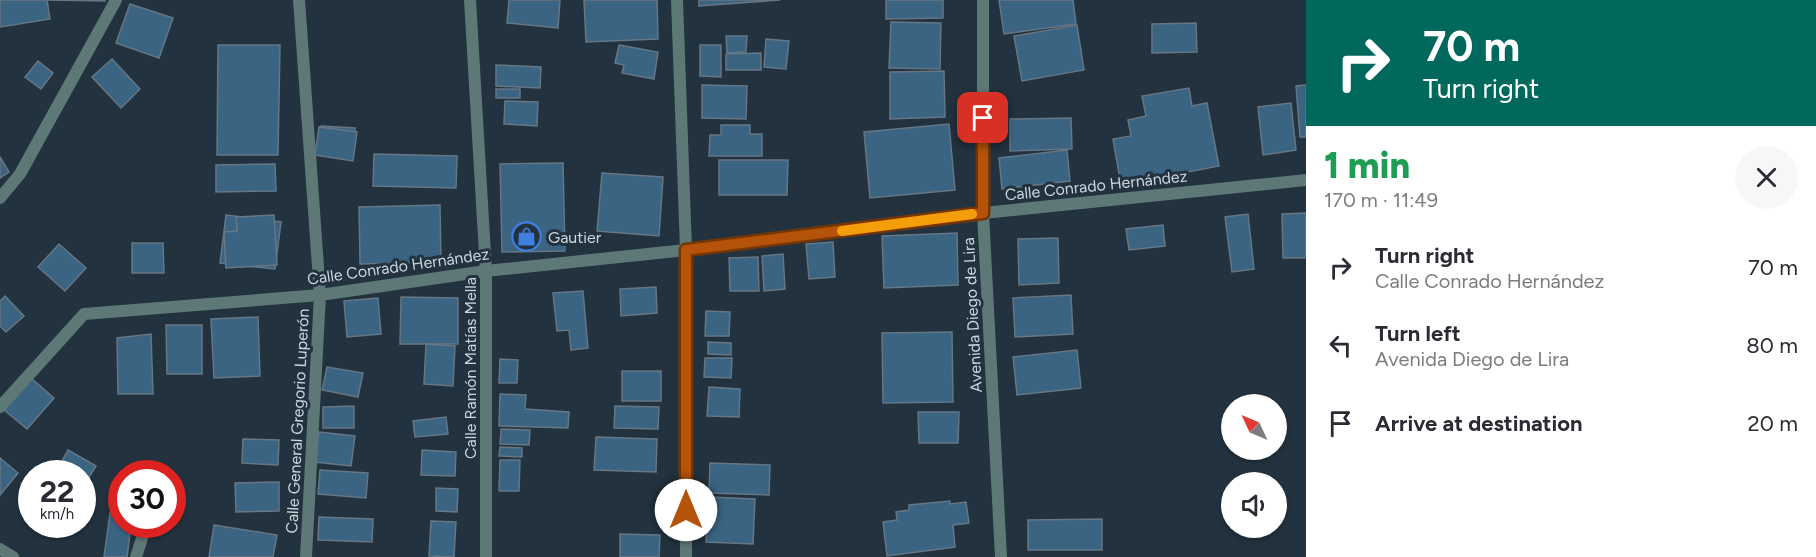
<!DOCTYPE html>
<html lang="en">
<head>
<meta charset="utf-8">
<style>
	:root { --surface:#fff; --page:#f7f7f7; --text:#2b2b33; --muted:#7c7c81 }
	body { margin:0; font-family:Figtree,sans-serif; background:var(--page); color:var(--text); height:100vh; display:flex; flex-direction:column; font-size:22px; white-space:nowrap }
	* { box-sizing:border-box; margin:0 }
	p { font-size:20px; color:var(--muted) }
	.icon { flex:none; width:33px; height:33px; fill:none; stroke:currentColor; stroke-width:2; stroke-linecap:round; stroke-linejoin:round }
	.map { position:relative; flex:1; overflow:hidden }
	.details { display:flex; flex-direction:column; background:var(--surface); width:510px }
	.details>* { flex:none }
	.guide { background:#00695c; color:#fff; overflow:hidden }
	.needle { width:39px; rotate:314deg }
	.tools { position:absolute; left:1221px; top:394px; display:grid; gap:12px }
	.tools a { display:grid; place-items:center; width:66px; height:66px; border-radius:50%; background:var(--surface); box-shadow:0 2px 4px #0004; font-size:30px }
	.speed { position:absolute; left:18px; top:460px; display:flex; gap:12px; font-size:30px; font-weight:700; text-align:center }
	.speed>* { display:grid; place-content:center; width:78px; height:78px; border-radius:50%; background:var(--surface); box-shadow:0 2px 4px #0004; line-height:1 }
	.speed small { font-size:15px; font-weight:400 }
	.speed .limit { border:9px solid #d22; background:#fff; color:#111 }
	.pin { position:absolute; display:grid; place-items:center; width:51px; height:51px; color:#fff; margin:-26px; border-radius:12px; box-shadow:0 3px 9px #0006 }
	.me { position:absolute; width:66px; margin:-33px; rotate:0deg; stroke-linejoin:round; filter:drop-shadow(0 0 4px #0008) }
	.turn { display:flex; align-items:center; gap:21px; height:126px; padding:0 18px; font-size:27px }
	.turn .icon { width:78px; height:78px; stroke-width:2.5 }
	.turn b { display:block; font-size:42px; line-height:51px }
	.round { display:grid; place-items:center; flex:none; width:63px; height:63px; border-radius:32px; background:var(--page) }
	.head { display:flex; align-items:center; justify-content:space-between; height:102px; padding:0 18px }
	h1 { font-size:36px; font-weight:800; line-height:45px; color:#1e9e55 }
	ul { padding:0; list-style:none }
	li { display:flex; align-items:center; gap:18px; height:78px; padding:0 18px }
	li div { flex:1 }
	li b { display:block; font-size:22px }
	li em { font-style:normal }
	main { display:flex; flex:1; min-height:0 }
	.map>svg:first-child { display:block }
	.building { fill:#3b6483; stroke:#657684; stroke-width:1.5 }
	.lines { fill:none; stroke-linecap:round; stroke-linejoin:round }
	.minor { stroke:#5e7877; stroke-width:12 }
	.route-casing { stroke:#753606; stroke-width:15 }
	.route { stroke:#b45309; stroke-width:10 }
	.slow { stroke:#f59e0b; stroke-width:10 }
	.labels { text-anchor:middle; stroke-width:6; stroke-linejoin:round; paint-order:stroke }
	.street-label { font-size:16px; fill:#ccd6dd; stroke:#22323e }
	.poi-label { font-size:16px; fill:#ccd6dd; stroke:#22323e; text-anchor:start }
</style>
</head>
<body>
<main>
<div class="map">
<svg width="1306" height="557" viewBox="0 0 1306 557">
	<rect width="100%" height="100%" fill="#22323e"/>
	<g class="building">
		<polygon points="0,0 47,0 50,19 0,27"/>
		<polygon points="48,0 105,0 105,1"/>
		<polygon points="509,0 560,0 558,28 507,23"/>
		<polygon points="584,0 657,0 658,39 586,42"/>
		<polygon points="699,0 780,0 699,6"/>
		<polygon points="886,0 943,0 943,18 886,19"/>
		<polygon points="999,0 1073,0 1076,24 1004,34"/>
		<polygon points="130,4 173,18 159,58 116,43"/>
		<polygon points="891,22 941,23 940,69 889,68"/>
		<polygon points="1196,23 1197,52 1152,53 1152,24"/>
		<polygon points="1077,25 1084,70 1022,81 1014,36"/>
		<polygon points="726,36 747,36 746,52 727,53"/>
		<polygon points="766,39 789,41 786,69 764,67"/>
		<polygon points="218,45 280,45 278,155 217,155"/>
		<polygon points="619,45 658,52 654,79 622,73 624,65 615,63"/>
		<polygon points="700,45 721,45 721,77 700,76"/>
		<polygon points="761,53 761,70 726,70 726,54"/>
		<polygon points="112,59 140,89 121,108 92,77"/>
		<polygon points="38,61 53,73 41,89 25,77"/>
		<polygon points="496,65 541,67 540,88 496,86"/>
		<polygon points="944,71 945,117 890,119 890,72"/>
		<polygon points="702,85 747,86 746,119 702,118"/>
		<polygon points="1306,85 1306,137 1300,137 1296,86"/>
		<polygon points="1189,88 1192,106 1207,103 1219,166 1121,185 1113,139 1131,136 1128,120 1146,116 1142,96"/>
		<rect x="496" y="89" width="24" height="9"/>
		<polygon points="505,101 538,102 537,126 504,124"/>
		<polygon points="1291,103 1296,150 1263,155 1258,107"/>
		<polygon points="1071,118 1072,149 1010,151 1010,119"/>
		<polygon points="949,124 955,190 870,198 864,132"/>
		<polygon points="721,125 750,125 750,134 762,134 762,156 709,156 710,135 721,135"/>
		<polygon points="321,126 355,128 353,156 320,154"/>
		<polygon points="319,127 357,132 353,161 315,155"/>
		<polygon points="1067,150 1070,181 1002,189 999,158"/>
		<polygon points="374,154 457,156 456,188 373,186"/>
		<polygon points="0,157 9,172 0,178"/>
		<polygon points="719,160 788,160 787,195 719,195"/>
		<polygon points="563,163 565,251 502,252 500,164"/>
		<polygon points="275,164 276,191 216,192 216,165"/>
		<polygon points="602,173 663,177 659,236 597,231"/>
		<polygon points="440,205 441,262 360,264 359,207"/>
		<polygon points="1306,213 1306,258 1283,258 1282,214"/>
		<polygon points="1248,214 1254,269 1232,272 1225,217"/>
		<polygon points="226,215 281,222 275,269 220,263"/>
		<polygon points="274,215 277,265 226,268 224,232 237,231 236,217"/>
		<polygon points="1163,225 1165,246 1129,250 1126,229"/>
		<polygon points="957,233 958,285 884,288 882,236"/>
		<polygon points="1058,238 1059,283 1019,285 1018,239"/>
		<polygon points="833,242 835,277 809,279 806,244"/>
		<polygon points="132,243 163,243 164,273 132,273"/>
		<polygon points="59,244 86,268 65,291 38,267"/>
		<polygon points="783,254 785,289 764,291 762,256"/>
		<polygon points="758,257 759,291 730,291 729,258"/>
		<polygon points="656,287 657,313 621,316 620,289"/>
		<polygon points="583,291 588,348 571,350 569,330 557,331 553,293"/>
		<polygon points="1071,295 1073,334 1015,337 1013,298"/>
		<polygon points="5,296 24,316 6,332 0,326 0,301"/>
		<polygon points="401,297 458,298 458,344 400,344"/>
		<polygon points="378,298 381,334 347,337 344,301"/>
		<polygon points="706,311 730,312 729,336 705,336"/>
		<polygon points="258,317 260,376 214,378 211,319"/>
		<polygon points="166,325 202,325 202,374 167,374"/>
		<polygon points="952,332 953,402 883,403 882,333"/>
		<polygon points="151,334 153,394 118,394 117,338"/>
		<polygon points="708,342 731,343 731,355 708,354"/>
		<polygon points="426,344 455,346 453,386 424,384"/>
		<polygon points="1077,350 1081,388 1017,395 1013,357"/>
		<polygon points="705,358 732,358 731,378 704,377"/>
		<polygon points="500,359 518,360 517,383 499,383"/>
		<polygon points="327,367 363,373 358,397 322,390"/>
		<rect x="622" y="371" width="39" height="30"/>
		<polygon points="31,378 54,398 27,429 4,410"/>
		<polygon points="709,387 740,389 739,417 707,416"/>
		<polygon points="500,394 526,395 525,409 569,412 568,428 499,426"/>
		<polygon points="354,406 354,428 323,428 323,407"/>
		<polygon points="615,406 659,407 658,429 614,428"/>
		<polygon points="918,412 959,412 958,443 919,443"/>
		<polygon points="446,417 448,434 415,437 413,421"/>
		<polygon points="501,429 530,430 529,445 500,444"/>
		<polygon points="319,432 355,436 351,466 315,462"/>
		<polygon points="596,437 657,439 656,472 594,470"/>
		<polygon points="243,439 279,440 278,465 242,463"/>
		<polygon points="500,447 522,448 522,457 499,456"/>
		<polygon points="68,450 96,466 83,487 82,474 56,472"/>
		<polygon points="422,450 456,452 455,476 421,475"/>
		<polygon points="0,458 18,473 0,495"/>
		<polygon points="500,460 520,460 519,491 499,491"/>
		<polygon points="710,463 770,465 769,495 709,493"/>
		<polygon points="320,470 368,473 366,498 318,494"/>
		<polygon points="279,482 279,511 236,512 235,483"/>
		<polygon points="436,488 458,489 457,512 436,511"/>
		<polygon points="709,497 755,499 753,544 706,542"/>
		<polygon points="950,501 950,504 966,502 969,523 953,525 955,547 887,556 883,522 897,520 896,512 909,510 909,505"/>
		<polygon points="110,513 122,515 122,525 131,525 127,557 104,557"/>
		<polygon points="319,517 373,519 372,542 318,540"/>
		<polygon points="1102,519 1102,550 1028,550 1028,520"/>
		<polygon points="431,521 456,522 454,557 429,556"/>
		<polygon points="214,525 277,535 273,557 209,557"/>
		<polygon points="620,534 660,535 659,557 620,557"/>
	</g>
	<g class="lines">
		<g class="minor">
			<polyline points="299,0 320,295 306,557"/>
			<polyline points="470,0 486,271 486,557"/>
			<polyline points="677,0 686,250 686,557"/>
			<polyline points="983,0 983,213 1001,557"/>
			<polyline points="0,198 20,174 116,0"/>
			<polyline points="0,407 84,314 320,295 486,271 686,250 983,213 1306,180"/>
			<polyline points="0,549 13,557"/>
			<polyline points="136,557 142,538"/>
		</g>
	</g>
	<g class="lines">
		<defs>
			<polyline id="route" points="686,510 686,250 983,213 983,118"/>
		</defs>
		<use href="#route" class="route-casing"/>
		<use href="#route" class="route"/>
		<polyline class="slow" points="842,231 972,214"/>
	</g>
	<defs>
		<symbol id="shop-ring" viewBox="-11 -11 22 22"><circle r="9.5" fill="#22323e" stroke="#3f7fe0" stroke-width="1.5"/><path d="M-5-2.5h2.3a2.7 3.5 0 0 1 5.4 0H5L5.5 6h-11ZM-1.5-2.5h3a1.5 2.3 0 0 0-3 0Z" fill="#3f7fe0"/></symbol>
	</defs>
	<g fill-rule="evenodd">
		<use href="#shop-ring" x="510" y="220" width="33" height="33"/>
	</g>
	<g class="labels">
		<g class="street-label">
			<text transform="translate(1096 185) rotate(-6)" y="6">Calle Conrado Hernández</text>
			<text transform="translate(398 266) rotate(-8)" y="6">Calle Conrado Hernández</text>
			<text transform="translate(972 315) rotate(-93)" y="6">Avenida Diego de Lira</text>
			<text transform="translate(470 368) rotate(-90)" y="6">Calle Ramón Matías Mella</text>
			<text transform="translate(297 421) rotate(-87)" y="6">Calle General Gregorio Luperón</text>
		</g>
		<g class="poi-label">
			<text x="548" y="243">Gautier</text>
		</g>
	</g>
</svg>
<div class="tools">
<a><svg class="needle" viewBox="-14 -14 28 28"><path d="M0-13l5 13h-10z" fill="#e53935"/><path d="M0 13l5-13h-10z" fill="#7c7c81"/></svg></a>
<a><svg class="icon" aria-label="sound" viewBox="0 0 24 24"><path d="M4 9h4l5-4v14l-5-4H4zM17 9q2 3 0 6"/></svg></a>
</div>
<div class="speed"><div>22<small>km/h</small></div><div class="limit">30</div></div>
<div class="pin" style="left:983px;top:118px;background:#d93025"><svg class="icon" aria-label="arrive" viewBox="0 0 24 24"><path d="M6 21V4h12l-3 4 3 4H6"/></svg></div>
<svg class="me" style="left:686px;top:510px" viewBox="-20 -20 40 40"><circle r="19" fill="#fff"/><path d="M0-13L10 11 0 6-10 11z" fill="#b45309"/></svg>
</div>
<section class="details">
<div class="guide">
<div class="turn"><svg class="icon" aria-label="right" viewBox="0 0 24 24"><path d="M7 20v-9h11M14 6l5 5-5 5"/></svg><div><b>70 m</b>Turn right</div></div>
</div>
<div class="head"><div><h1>1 min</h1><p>170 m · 11:49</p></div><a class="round"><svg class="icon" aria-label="close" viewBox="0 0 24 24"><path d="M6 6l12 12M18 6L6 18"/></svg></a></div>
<ul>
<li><svg class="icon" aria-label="right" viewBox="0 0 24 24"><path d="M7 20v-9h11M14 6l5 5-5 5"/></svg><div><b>Turn right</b><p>Calle Conrado Hernández</p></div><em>70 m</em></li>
<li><svg class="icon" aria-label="left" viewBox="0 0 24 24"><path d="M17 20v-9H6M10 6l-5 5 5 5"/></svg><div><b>Turn left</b><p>Avenida Diego de Lira</p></div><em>80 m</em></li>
<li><svg class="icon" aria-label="arrive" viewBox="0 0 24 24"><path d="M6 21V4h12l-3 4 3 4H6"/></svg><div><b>Arrive at destination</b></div><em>20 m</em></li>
</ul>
</section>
</main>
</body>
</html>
